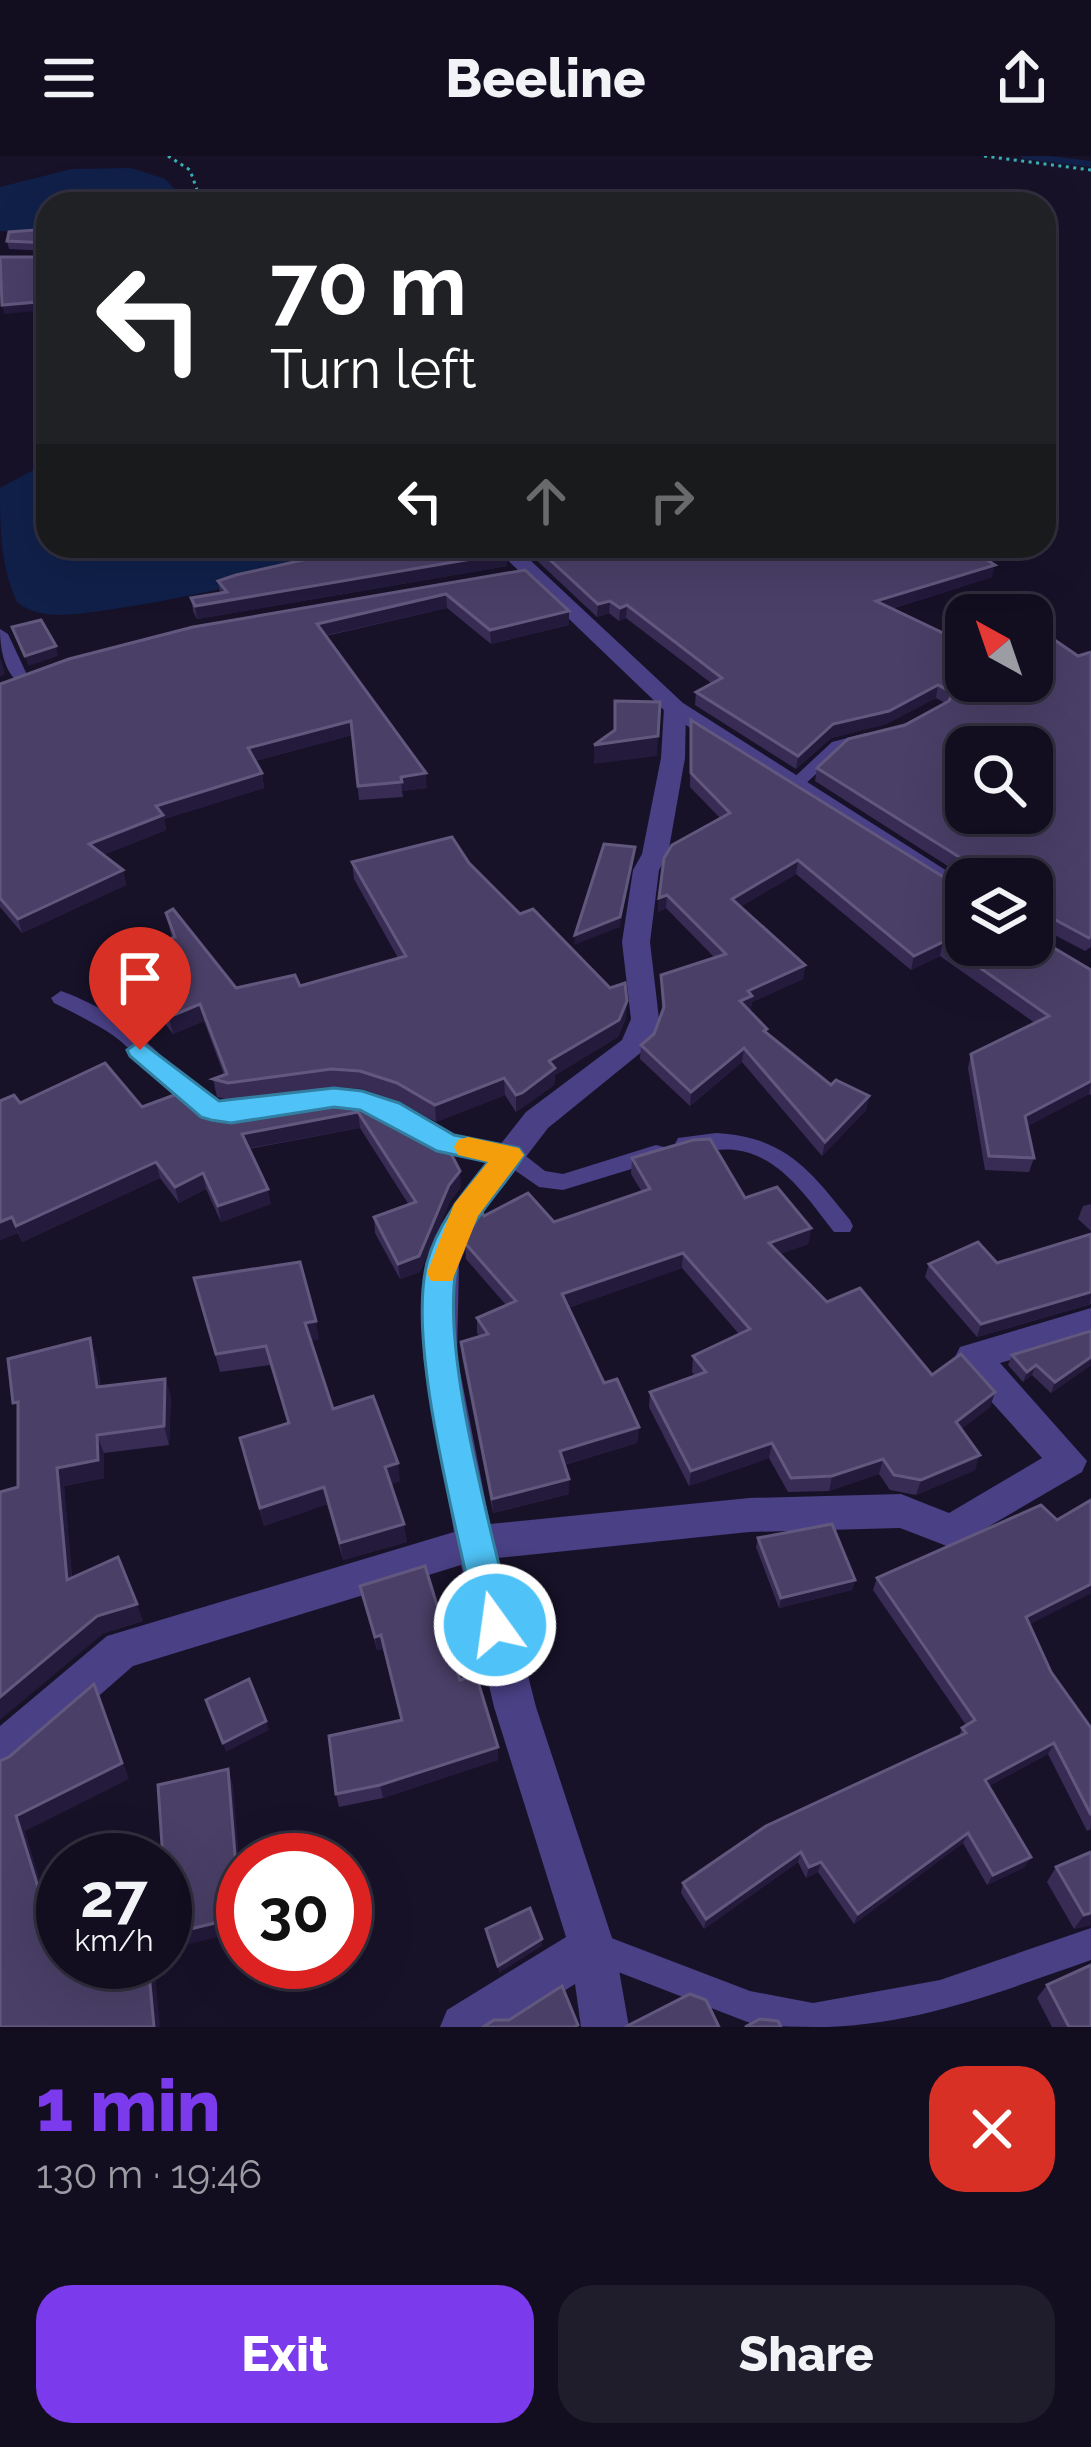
<!DOCTYPE html>
<html lang="en">
<head>
<meta charset="utf-8">
<style>
	:root { --surface:#120e1f; --page:#1f1c2c; --text:#f1f3f6; --muted:#9c9ca4; --line:#312e3d; --accent:#7c3aed }
	body { margin:0; font-family:Raleway,sans-serif; background:var(--page); color:var(--text); height:100vh; display:flex; flex-direction:column; font-size:45px; white-space:nowrap }
	* { box-sizing:border-box; margin:0 }
	p { font-size:39px; color:var(--muted) }
	.icon { flex:none; width:66px; height:66px; fill:none; stroke:currentColor; stroke-width:2; stroke-linecap:round; stroke-linejoin:round }
	.map { position:relative; height:1871px; overflow:hidden }
	.panel { display:flex; flex-direction:column; background:var(--surface); flex:1 }
	.panel>* { flex:none }
	.hud { position:absolute; left:36px; top:36px; width:1020px; height:366px; border-radius:36px; box-shadow:0 12px 48px #0002,0 0 0 3px var(--line); background:#202124; color:#fff; overflow:hidden }
	.needle { width:78px; rotate:320deg }
	.buttons { position:absolute; left:945px; top:438px; display:grid; gap:24px }
	.buttons a { display:grid; place-items:center; width:108px; height:108px; border-radius:24px; background:var(--surface); box-shadow:0 12px 48px #0002,0 0 0 3px var(--line); font-size:60px }
	.speed { position:absolute; left:36px; top:1677px; display:flex; gap:24px; font-size:60px; font-weight:700; text-align:center }
	.speed>* { display:grid; place-content:center; width:156px; height:156px; border-radius:50%; background:var(--surface); box-shadow:0 12px 48px #0002,0 0 0 3px var(--line); line-height:1 }
	.speed small { font-size:30px; font-weight:400 }
	.speed .limit { border:18px solid #d22; background:#fff; color:#111 }
	.pin { position:absolute; display:grid; place-items:center; width:102px; height:102px; color:#fff; margin:-123px -51px; border-radius:50% 50% 50% 0; rotate:-45deg; box-shadow:0 0 12px #0007 }
	.pin .icon { rotate:45deg }
	.me { position:absolute; width:132px; margin:-66px; rotate:346deg; stroke-linejoin:round; filter:drop-shadow(0 0 9px #0008) }
	.turn { display:flex; align-items:center; gap:42px; height:252px; padding:0 36px; font-size:54px }
	.turn .icon { width:156px; height:156px; stroke-width:2.5 }
	.turn b { display:block; font-size:84px; line-height:102px }
	.lanes { display:flex; align-items:center; height:114px; padding:0 36px; background:#0003; justify-content:center; gap:60px; direction:ltr }
	.lanes .off { opacity:.35 }
	.round { display:grid; place-items:center; flex:none; width:126px; height:126px; border-radius:36px; background:var(--page) }
	.summary { display:flex; align-items:center; justify-content:space-between; height:204px; padding:0 36px }
	h1 { font-size:72px; font-weight:800; line-height:90px; color:var(--accent) }
	.primary-button { display:flex; gap:24px; margin-top:auto; padding:24px 36px }
	.primary-button a { flex:1; height:138px; border-radius:36px; background:var(--accent); color:#fff; font-size:48px; font-weight:800; line-height:138px; text-align:center }
	.primary-button a+a { background:var(--page); color:var(--text) }
	header { display:flex; justify-content:space-between; align-items:center; height:156px; padding:0 36px; background:var(--surface); font-size:54px; font-weight:800 }
	.map>svg:first-child { display:block }
	.water { fill:#102049 }
	.lines { fill:none; stroke-linecap:round; stroke-linejoin:round }
	.stream { stroke:#102049; stroke-width:6 }
	.path { stroke:#38b0b5; stroke-width:3; stroke-dasharray:3 4.5; stroke-linecap:butt }
	.service { fill:#494085; fill-rule:evenodd }
	.minor { fill:#494085; fill-rule:evenodd }
	.tertiary { fill:#494085; fill-rule:evenodd }
	.wall { fill:#382c55 }
	.shaded-wall { fill:#231a3c }
	.building { fill:#4a3f67; stroke:#62587e; stroke-width:3; fill-rule:evenodd }
	.route { fill:#4fc3f7; stroke:#337fa1; stroke-width:3 }
	.slow { fill:#f59e0b }
</style>
</head>
<body>
<header><svg class="icon" aria-label="menu" viewBox="0 0 24 24"><path d="M4 6h16M4 12h16M4 18h16"/></svg>Beeline<svg class="icon" aria-label="share" viewBox="0 0 24 24"><path d="M12 15V3M7 8l5-5 5 5M5 13v7h14v-7"/></svg></header>
<div class="map">
<svg width="1091" height="1871" viewBox="0 0 1091 1871">
	<rect width="100%" height="100%" fill="#181229"/>
	<g class="water">
		<polygon points="131,12 165,23 189,48 48,48 48,79 0,75 0,31 71,13"/>
		<path d="M48,306v84h316c-47,27 -246,67 -303,69 -16,0 -32,-3 -44,-13 -17,-37 -17,-74 -17,-114z"/>
	</g>
	<g class="lines">
		<polyline class="stream" points="1024,0 1091,8"/>
		<g class="path">
			<polyline points="168,0 190,14 202,48"/>
			<polyline points="984,0 1091,14"/>
		</g>
		<g class="service">
			<polygon points="521,390 542,390 511,402 504,398"/>
			<path d="M0,473l8,5 21,45 -2,3 -6,2c-17,-10 -21,-36 -21,-55z"/>
			<polygon points="866,577 872,579 872,585 844,592 802,631 790,631 788,627 832,586"/>
			<path d="M61,835c28,10 59,27 81,47 35,30 51,56 98,70l3,5 -3,5c-54,11 -89,-55 -126,-82 -19,-13 -40,-23 -60,-33l-3,-5z"/>
			<polygon points="352,936 397,949 452,981 517,993 545,1015 563,1018 656,989 664,991 667,997 664,1003 563,1034 539,1031 503,1006 439,994 382,960 345,949 341,944"/>
			<path d="M716,977c69,4 93,36 134,87l3,6 -3,6h-16c-26,-33 -54,-77 -99,-82 -19,-2 -39,4 -57,0l-3,-6 3,-6z"/>
			<path d="M1091,1772v32c-92,32 -178,67 -277,67 -21,0 -43,0 -64,-4l-168,-65 -5,-11 5,-11 11,-5 157,60 63,12 127,-23z"/>
		</g>
		<polygon class="minor" points="675,545 686,552 685,602 668,698 659,714 650,786 659,863 649,890 548,972 479,1062 459,1108 457,1200 490,1368 749,1342 901,1338 949,1357 1042,1302 960,1211 955,1201 960,1191 1091,1152 1091,1180 1000,1207 1087,1305 1082,1316 952,1392 900,1372 749,1376 498,1402 536,1551 615,1791 629,1871 581,1871 575,1828 507,1871 440,1871 447,1854 566,1781 494,1551 461,1409 133,1510 15,1613 0,1619 0,1570 107,1480 454,1376 423,1200 425,1108 454,1047 526,956 622,884 631,863 622,786 633,714 642,698 661,602 664,552"/>
		<polygon class="tertiary" points="493,390 515,390 683,547 966,727 966,747 667,557"/>
	</g>
	<g class="wall">
		<polygon points="48,73 48,95 9,93 7,85"/>
		<polygon points="531,390 965,390 992,421 891,453 966,525 1091,496 1091,791 1085,795 1032,767 1032,723 968,723 815,625 817,612 945,547 936,542 886,568 831,582 796,613 695,549 696,536 711,527 626,462 619,465 609,457 597,461 531,399"/>
		<polygon points="507,397 507,410 197,463 193,455 191,442 220,437 218,425"/>
		<polygon points="525,414 569,469 491,488 447,452 326,480 427,632 402,635 403,641 359,644 352,579 255,605 262,617 264,632 164,663 166,674 103,699 123,714 126,729 22,777 0,751 0,528"/>
		<polygon points="691,564 966,789 1091,814 1091,939 1089,938 1027,970 1034,1002 1029,1016 985,1014 968,912 971,898 1035,867 940,800 911,814 796,718 740,751 805,809 803,823 752,846 750,855 766,877 831,929 869,940 866,954 822,1000 742,906 690,950 640,903 641,889 654,878 662,856 661,819 714,801 666,752 658,756 659,742 720,662 690,631"/>
		<polygon points="352,706 469,707 626,862 618,881 555,919 554,929 516,956 505,939 436,966 398,945 362,933 333,931 231,944 217,941 213,923 224,919 204,865 173,878 141,836 137,819 146,815 139,794 172,782 166,757 236,832 300,830 398,802 354,723"/>
		<polygon points="332,938 461,1031 450,1045 420,1116 400,1123 375,1077 374,1061 409,1049 360,972 249,993 271,1048 221,1066 206,1033 179,1047 160,1022 22,1086 18,1077 0,1084 0,945 142,951 205,950 227,954"/>
		<polygon points="632,1002 745,1042 811,1072 808,1088 780,1098 827,1146 932,1219 995,1236 990,1251 961,1273 975,1314 916,1339 890,1334 879,1318 829,1335 788,1336 769,1302 689,1330 649,1251 650,1236 695,1220 692,1216 693,1200 739,1178 682,1112 568,1152 604,1227 639,1271 637,1287 564,1309 569,1323 569,1338 493,1357 462,1201 461,1186 480,1181 477,1177 477,1162 506,1149 466,1103 465,1087 484,1060 554,1066 642,1036 631,1018"/>
		<polygon points="1091,1048 1091,1075 1078,1063 1083,1050"/>
		<polygon points="1091,1078 1091,1148 977,1181 925,1121 929,1108 997,1107"/>
		<polygon points="194,1122 319,1183 311,1185 333,1253 400,1325 391,1328 407,1386 343,1404 327,1348 264,1370 245,1300 288,1267 270,1209 220,1216"/>
		<polygon points="1091,1175 1091,1209 1051,1237 1032,1219 1023,1226 1008,1209 1012,1199"/>
		<polygon points="96,1200 101,1231 165,1223 171,1241 169,1289 104,1297 104,1322 64,1330 72,1422 143,1465 104,1477 18,1331"/>
		<polygon points="1091,1344 1091,1437 1029,1468 1051,1516 1091,1572 1091,1673 1087,1675 1048,1598 989,1630 1025,1711 987,1729 963,1687 854,1768 818,1716 806,1722 798,1706 704,1773 681,1737 683,1727 959,1580 962,1572 966,1569 873,1434 877,1422 1057,1364"/>
		<polygon points="758,1382 855,1424 852,1434 779,1452 756,1391"/>
		<polygon points="360,1430 460,1524 498,1591 498,1604 383,1642 339,1651 336,1638 401,1565 383,1493 377,1494"/>
		<polygon points="1056,1711 1091,1769 1074,1773 1047,1726"/>
		<polygon points="1047,1829 1091,1871 1052,1871 1037,1842"/>
	</g>
	<g class="shaded-wall">
		<polygon points="48,145 48,154 4,158 2,149"/>
		<polygon points="48,158 48,167 41,168 39,159"/>
		<polygon points="507,397 507,410 197,463 195,450"/>
		<polygon points="995,409 992,421 874,458 876,445"/>
		<polygon points="446,438 447,452 318,481 317,468"/>
		<polygon points="610,445 609,457 597,461 598,448"/>
		<polygon points="627,449 626,462 619,465 620,452"/>
		<polygon points="569,455 569,469 491,488 490,474"/>
		<polygon points="56,490 58,500 28,510 25,500"/>
		<polygon points="1,503 5,518 0,521 0,504"/>
		<polygon points="938,529 936,542 886,568 831,582 796,613 798,600 833,568"/>
		<polygon points="351,565 352,579 250,606 248,592"/>
		<polygon points="658,580 657,600 594,608 594,589"/>
		<polygon points="262,617 264,632 164,663 166,674 93,703 89,688 156,650"/>
		<polygon points="426,617 427,632 402,635 401,621"/>
		<polygon points="635,691 620,771 574,789 575,779"/>
		<polygon points="798,704 796,718 730,757 732,743"/>
		<polygon points="123,714 126,729 22,777 18,763"/>
		<polygon points="667,739 666,752 658,756 659,742"/>
		<polygon points="943,786 940,800 911,814 914,800"/>
		<polygon points="805,809 803,823 752,846 751,854 739,859 740,845 748,835"/>
		<polygon points="627,845 626,862 618,881 555,919 554,929 516,956 516,939 549,905"/>
		<polygon points="200,848 204,865 173,878 169,861"/>
		<polygon points="744,892 742,906 690,950 691,936"/>
		<polygon points="504,922 505,939 436,966 435,949"/>
		<polygon points="1091,925 1089,938 1021,974 1025,960"/>
		<polygon points="869,940 866,954 822,1000 825,986"/>
		<polygon points="358,956 360,972 245,993 242,978"/>
		<polygon points="156,1006 160,1022 22,1086 16,1070"/>
		<polygon points="460,1015 461,1031 450,1045 420,1116 400,1123 398,1108"/>
		<polygon points="203,1017 206,1033 179,1047 175,1031"/>
		<polygon points="268,1033 271,1048 221,1066 218,1050"/>
		<polygon points="12,1061 18,1077 0,1084 0,1066"/>
		<polygon points="811,1072 808,1088 766,1103 769,1087"/>
		<polygon points="683,1097 682,1112 562,1154 562,1138"/>
		<polygon points="1091,1136 1090,1148 977,1181 981,1168"/>
		<polygon points="316,1165 319,1183 308,1186 305,1167"/>
		<polygon points="90,1182 96,1200 103,1249 97,1231"/>
		<polygon points="1091,1201 1091,1209 1051,1237 1055,1226"/>
		<polygon points="1036,1209 1032,1219 1023,1226 1027,1216"/>
		<polygon points="165,1223 171,1241 169,1289 164,1270"/>
		<polygon points="995,1236 990,1251 951,1281 956,1266"/>
		<polygon points="639,1271 637,1287 559,1310 560,1295"/>
		<polygon points="97,1279 104,1297 104,1322 64,1330 74,1441 67,1424 57,1312"/>
		<polygon points="772,1287 769,1302 689,1330 691,1315"/>
		<polygon points="980,1299 975,1314 916,1339 921,1324"/>
		<polygon points="883,1303 879,1318 829,1335 832,1320"/>
		<polygon points="398,1307 400,1325 388,1329 385,1311"/>
		<polygon points="569,1323 569,1338 493,1357 492,1343"/>
		<polygon points="324,1331 327,1348 264,1370 260,1352"/>
		<polygon points="404,1368 407,1386 343,1404 340,1387"/>
		<polygon points="855,1424 852,1434 779,1452 781,1442"/>
		<polygon points="1091,1428 1091,1437 1021,1473 1026,1461"/>
		<polygon points="137,1448 143,1465 104,1477 0,1564 0,1541 97,1460"/>
		<polygon points="381,1479 383,1493 377,1494 375,1481"/>
		<polygon points="94,1528 129,1623 25,1675 51,1761 43,1747 16,1660"/>
		<polygon points="266,1565 269,1574 226,1596 223,1587"/>
		<polygon points="1054,1587 1048,1598 980,1635 985,1624"/>
		<polygon points="498,1591 498,1604 383,1642 380,1629"/>
		<polygon points="228,1613 233,1629 243,1750 243,1775 165,1794 165,1779"/>
		<polygon points="968,1677 963,1687 854,1768 858,1758"/>
		<polygon points="801,1696 798,1706 704,1773 706,1763"/>
		<polygon points="1031,1701 1025,1711 987,1729 993,1719"/>
		<polygon points="821,1706 818,1716 806,1722 809,1711"/>
		<polygon points="1091,1757 1091,1769 1074,1773 1084,1759"/>
		<polygon points="542,1783 542,1790 499,1817 498,1810"/>
		<polygon points="148,1806 154,1806 160,1871 154,1871"/>
	</g>
	<g class="building">
		<polygon points="48,73 48,87 7,85 9,76"/>
		<polygon points="0,101 48,101 48,145 2,149"/>
		<polygon points="48,148 48,158 39,159"/>
		<polygon points="365,390 499,390 507,397 195,450 191,442 227,436 218,425 236,419"/>
		<path d="M535,390h430l30,19 -119,36 90,43v37h66v-48l8,-3 38,26 13,-4v284l-2,2 -54,-29 -3,8v-38h-61l1,-14 -155,-97 31,-29 57,-14 44,-24 4,-8 -15,-8 -49,26 -56,13 -35,32 -102,-64 26,-14 -95,-73 -7,3 -10,-7 -12,3zM966,591h66v66h-66z"/>
		<polygon points="525,414 569,455 490,474 446,438 317,468 426,617 401,621 402,626 358,630 351,565 248,592 262,617 156,650 163,659 89,688 123,714 18,763 0,742 0,528 69,503 193,471"/>
		<polygon points="41,464 56,490 25,500 12,471"/>
		<polygon points="615,545 660,546 658,580 594,589 615,574"/>
		<polygon points="691,564 966,735 966,789 1032,789 1032,779 1091,814 1091,925 1025,960 1034,1002 989,1000 971,898 1049,860 943,786 914,800 798,704 732,743 805,809 748,835 752,840 740,845 767,873 764,875 831,929 836,924 869,940 825,986 744,892 691,936 641,889 654,878 664,851 661,819 726,798 667,739 659,742 664,702 672,689 730,657 691,617"/>
		<polygon points="452,681 469,707 520,758 533,753 610,832 625,827 627,845 619,864 549,905 555,912 522,937 516,939 504,922 435,949 397,927 360,915 331,913 228,927 213,923 227,918 200,848 169,861 137,819 152,813 139,794 175,781 166,757 173,753 236,832 295,819 300,830 406,800 352,706"/>
		<polygon points="604,688 635,691 620,761 575,779"/>
		<polygon points="105,907 142,951 185,935 205,950 227,954 332,938 358,940 444,984 460,1015 449,1029 419,1100 398,1108 374,1061 416,1046 358,956 242,978 268,1033 218,1050 203,1017 175,1031 156,1006 16,1070 12,1061 0,1066 0,945 14,939 20,947"/>
		<polygon points="710,983 745,1042 777,1031 811,1072 769,1087 827,1146 860,1132 932,1219 961,1198 995,1236 956,1266 980,1299 921,1324 894,1319 883,1303 832,1320 791,1322 772,1287 691,1315 650,1236 706,1216 693,1200 750,1173 683,1097 562,1138 604,1227 617,1223 639,1271 560,1295 569,1323 492,1343 461,1186 488,1178 477,1162 516,1145 465,1087 480,1053 484,1060 528,1037 554,1066 650,1033 632,1002 693,984"/>
		<polygon points="1091,1078 1091,1136 981,1168 929,1108 978,1086 997,1107"/>
		<polygon points="300,1106 316,1165 305,1167 333,1253 373,1240 398,1307 385,1311 404,1368 340,1387 324,1331 260,1352 240,1282 289,1267 266,1190 216,1198 194,1122"/>
		<polygon points="1091,1175 1091,1201 1055,1226 1036,1209 1027,1216 1012,1199"/>
		<polygon points="90,1182 97,1231 165,1223 164,1270 97,1279 98,1304 57,1312 67,1424 118,1401 137,1448 97,1460 0,1541 0,1336 18,1331 18,1246 13,1247 8,1203"/>
		<polygon points="1091,1344 1091,1428 1026,1461 1051,1516 1091,1572 1091,1659 1054,1587 985,1624 1031,1701 993,1719 968,1677 858,1758 821,1706 809,1711 801,1696 706,1763 683,1727 766,1670 966,1577 962,1572 975,1564 877,1422 1041,1349 1057,1364"/>
		<polygon points="832,1368 855,1424 781,1442 758,1382"/>
		<polygon points="425,1410 460,1524 476,1519 498,1591 380,1629 336,1638 329,1580 402,1564 381,1479 375,1481 360,1430"/>
		<polygon points="249,1523 266,1565 223,1587 206,1544"/>
		<polygon points="94,1528 122,1607 16,1660 43,1747 63,1741 63,1806 148,1806 154,1871 0,1871 0,1605 9,1601"/>
		<polygon points="228,1613 240,1761 165,1779 165,1704 163,1704 158,1629"/>
		<polygon points="1091,1696 1091,1757 1084,1759 1056,1711"/>
		<polygon points="530,1752 542,1783 498,1810 486,1773"/>
		<polygon points="1091,1809 1091,1871 1069,1871 1047,1829"/>
		<polygon points="562,1830 578,1869 574,1871 483,1871 494,1864 509,1864"/>
		<polygon points="690,1838 706,1844 719,1871 625,1871"/>
		<polygon points="760,1863 778,1865 781,1871 745,1871"/>
	</g>
	<path class="route" d="M140,885l79,60 115,-13 28,3 37,12 55,32 65,13 5,7c-22,36 -58,66 -67,109 -18,88 36,268 56,361l-5,12 -13,5 -13,-5 -5,-12c-18,-91 -71,-278 -50,-362 10,-39 37,-71 61,-101l-51,-11 -77,-41 -26,-3 -103,16 -20,-3 -10,-3 -71,-61 -3,-6z"/>
	<polygon class="slow" points="468,981 519,992 524,999 478,1060 452,1125 431,1125 427,1117 454,1048 488,1006 458,999 454,991 458,984"/>
</svg>
<div class="buttons">
<a><svg class="needle" viewBox="-14 -14 28 28"><path d="M0-13l5 13h-10z" fill="#e53935"/><path d="M0 13l5-13h-10z" fill="#9c9ca4"/></svg></a>
<a><svg class="icon" aria-label="search" viewBox="0 0 24 24"><circle cx="10" cy="10" r="6"/><path d="M15 15l6 6"/></svg></a>
<a><svg class="icon" aria-label="layers" viewBox="0 0 24 24"><path d="M12 4l9 5-9 5-9-5zM3 14l9 5 9-5"/></svg></a>
</div>
<div class="speed"><div>27<small>km/h</small></div><div class="limit">30</div></div>
<div class="pin" style="left:140px;top:894px;background:#d93025"><svg class="icon" aria-label="arrive" viewBox="0 0 24 24"><path d="M6 21V4h12l-3 4 3 4H6"/></svg></div>
<svg class="me" style="left:495px;top:1469px" viewBox="-20 -20 40 40"><circle r="17" fill="#4fc3f7" stroke="#fff" stroke-width="3"/><path d="M0-11L8 9 0 5-8 9z" fill="#fff"/></svg>
<div class="hud">
<div class="turn"><svg class="icon" aria-label="left" viewBox="0 0 24 24"><path d="M17 20v-9H6M10 6l-5 5 5 5"/></svg><div><b>70 m</b>Turn left</div></div>
<div class="lanes"><svg class="icon" aria-label="left" viewBox="0 0 24 24"><path d="M17 20v-9H6M10 6l-5 5 5 5"/></svg><svg class="icon off" aria-label="ahead" viewBox="0 0 24 24"><path d="M12 20V5M6 11l6-6 6 6"/></svg><svg class="icon off" aria-label="right" viewBox="0 0 24 24"><path d="M7 20v-9h11M14 6l5 5-5 5"/></svg></div>
</div>
</div>
<section class="panel">
<div class="summary"><div><h1>1 min</h1><p>130 m · 19:46</p></div><a class="round" style="background:#d93025;color:#fff"><svg class="icon" aria-label="close" viewBox="0 0 24 24"><path d="M6 6l12 12M18 6L6 18"/></svg></a></div>
<div class="primary-button"><a>Exit</a><a>Share</a></div>
</section>
</body>
</html>
